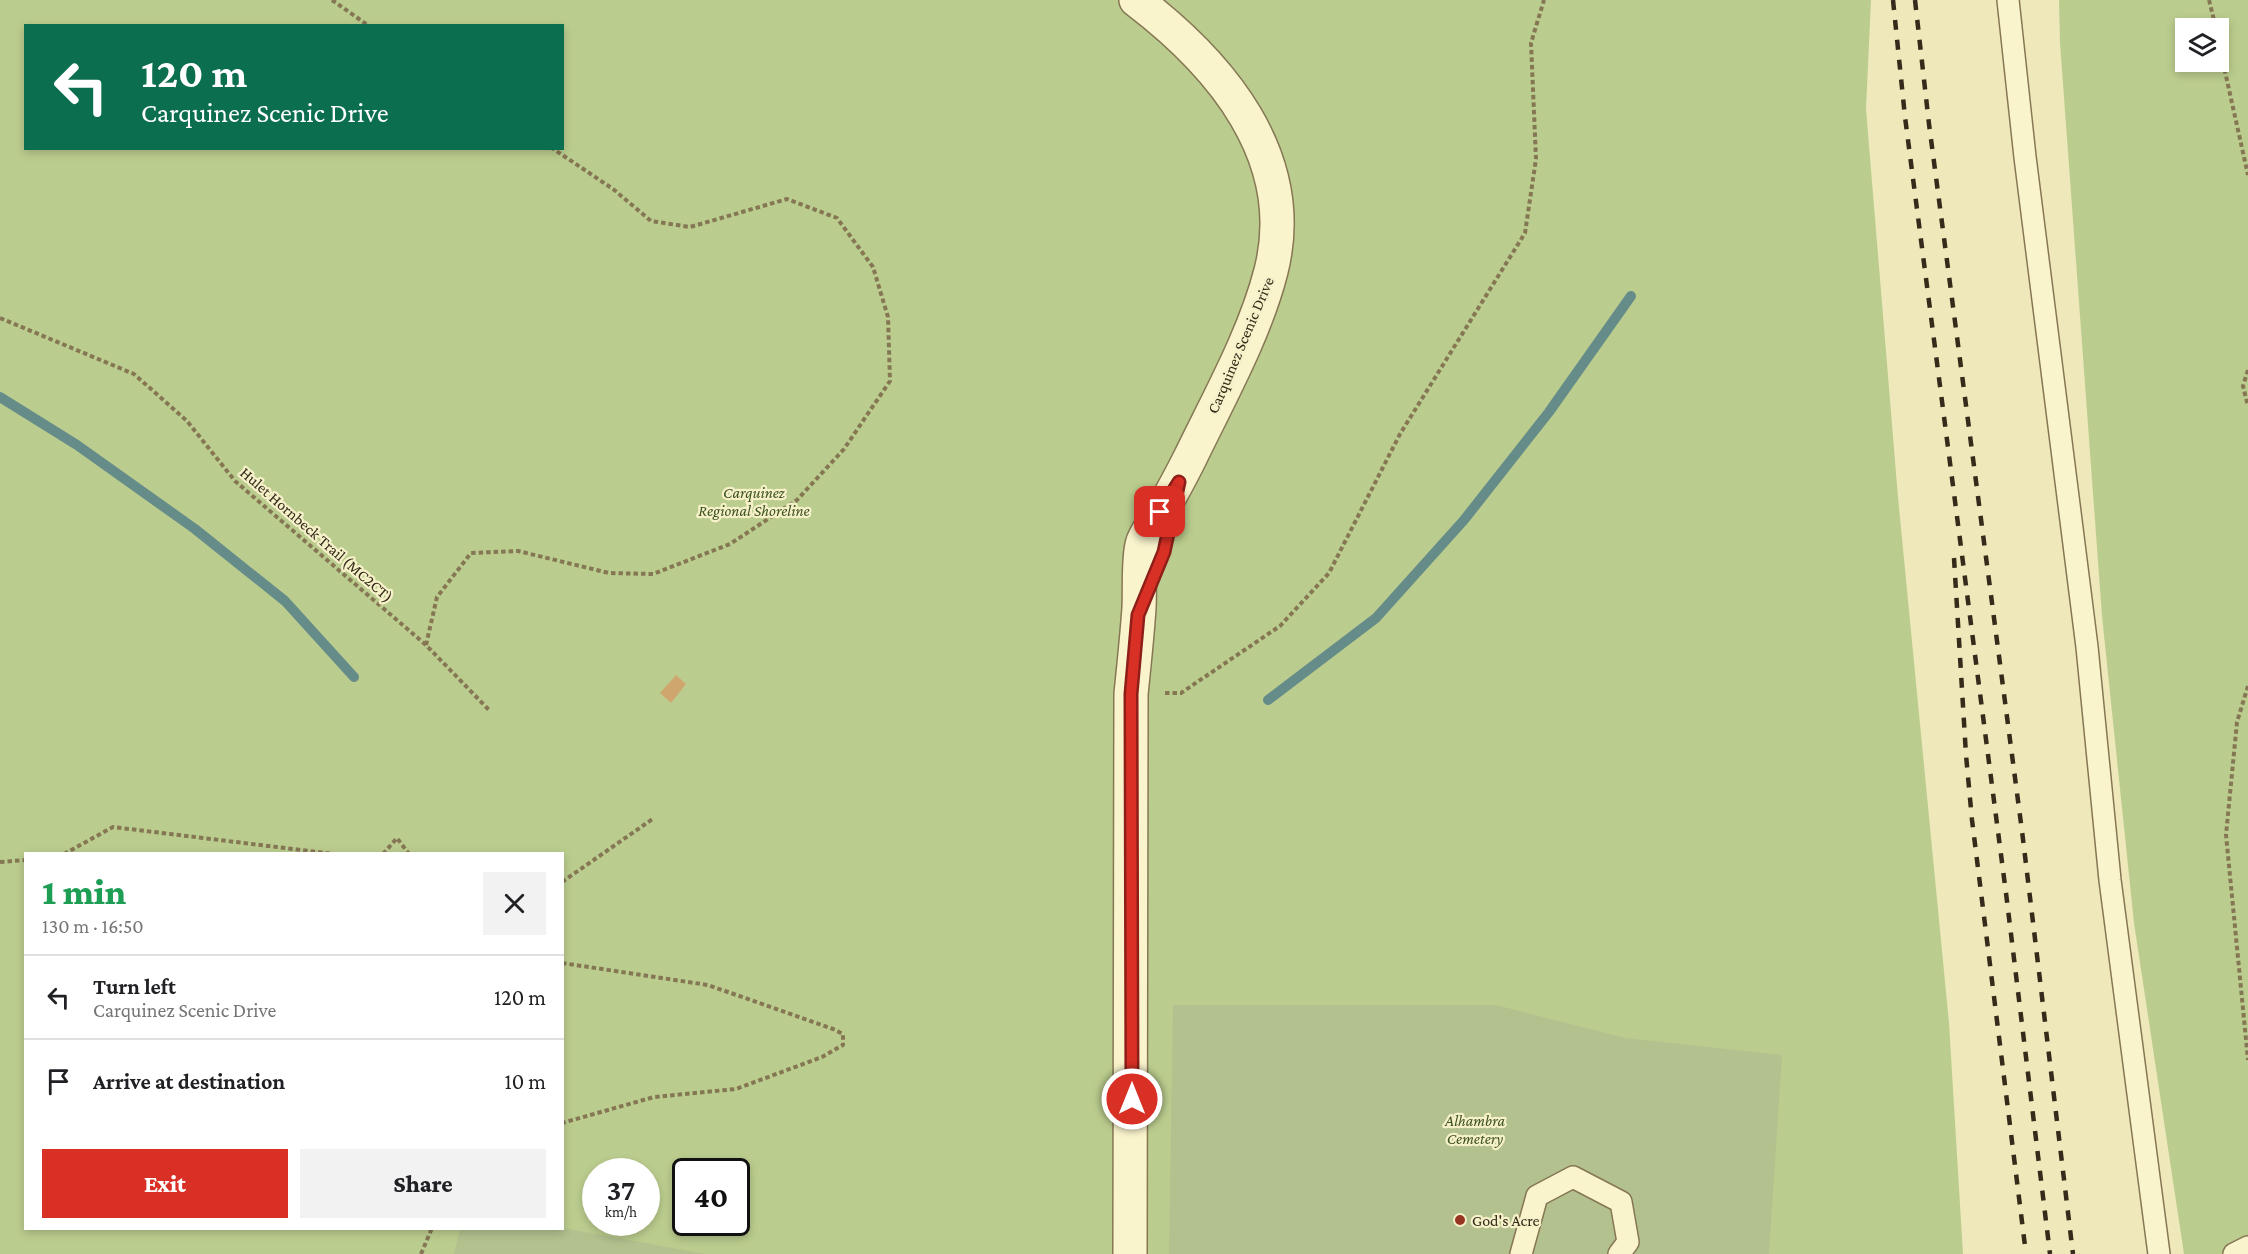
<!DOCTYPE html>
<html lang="en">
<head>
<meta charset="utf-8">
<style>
	:root { --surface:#fff; --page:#f2f2f2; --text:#202124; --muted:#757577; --line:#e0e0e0; --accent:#d93025 }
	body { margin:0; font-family:"Crimson Pro",serif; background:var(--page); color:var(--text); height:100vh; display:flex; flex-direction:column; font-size:22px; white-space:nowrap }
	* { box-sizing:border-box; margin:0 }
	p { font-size:20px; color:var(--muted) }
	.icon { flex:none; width:33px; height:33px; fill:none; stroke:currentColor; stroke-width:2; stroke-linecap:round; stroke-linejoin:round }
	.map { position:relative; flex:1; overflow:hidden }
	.panel { position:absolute; left:24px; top:852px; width:540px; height:378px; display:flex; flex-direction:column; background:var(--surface); border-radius:0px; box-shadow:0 3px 9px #0003 }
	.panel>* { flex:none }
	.banner { position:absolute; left:24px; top:24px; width:540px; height:126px; border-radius:0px; box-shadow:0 3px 9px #0003; background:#0b6e4f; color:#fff; overflow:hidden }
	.controls { position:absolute; left:2175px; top:18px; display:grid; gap:12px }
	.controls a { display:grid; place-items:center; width:54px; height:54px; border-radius:0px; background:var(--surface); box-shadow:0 3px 9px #0003; font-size:30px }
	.speed { position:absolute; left:582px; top:1158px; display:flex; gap:12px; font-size:30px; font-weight:700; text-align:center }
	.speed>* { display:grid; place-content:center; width:78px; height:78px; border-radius:50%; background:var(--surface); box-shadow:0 3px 9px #0003; line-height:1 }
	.speed small { font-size:15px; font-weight:400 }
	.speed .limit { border:3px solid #111; border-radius:9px; background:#fff; color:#111 }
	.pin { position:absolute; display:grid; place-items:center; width:51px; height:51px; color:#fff; margin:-26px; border-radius:12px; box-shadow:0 3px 9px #0006 }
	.me { position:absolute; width:66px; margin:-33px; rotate:0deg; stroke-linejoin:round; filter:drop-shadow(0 0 4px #0008) }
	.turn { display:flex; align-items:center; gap:21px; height:126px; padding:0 18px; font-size:27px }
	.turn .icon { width:78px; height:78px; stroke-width:2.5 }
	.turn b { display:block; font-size:42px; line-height:51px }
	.round { display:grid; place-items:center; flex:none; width:63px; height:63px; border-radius:0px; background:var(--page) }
	.head { display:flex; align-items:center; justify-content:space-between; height:102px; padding:0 18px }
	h1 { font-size:36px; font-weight:800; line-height:45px; color:#1e9e55 }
	.button { display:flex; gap:12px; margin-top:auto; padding:12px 18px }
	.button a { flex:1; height:69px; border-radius:0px; background:var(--accent); color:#fff; font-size:24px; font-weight:800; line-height:69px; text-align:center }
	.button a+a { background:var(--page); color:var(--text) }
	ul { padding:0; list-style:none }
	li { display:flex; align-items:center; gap:18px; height:84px; padding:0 18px; border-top:2px solid var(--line) }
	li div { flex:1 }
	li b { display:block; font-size:22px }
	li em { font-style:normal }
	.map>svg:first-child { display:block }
	.green { fill:#bbcd8e; fill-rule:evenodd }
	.cemetery { fill:#b2c18e }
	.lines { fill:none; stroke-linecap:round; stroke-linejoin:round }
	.stream { stroke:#668c89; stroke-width:10 }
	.building { fill:#cfa76e }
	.service-casing { stroke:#867754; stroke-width:24 }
	.tertiary-casing { stroke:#867754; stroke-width:36 }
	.path { stroke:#867754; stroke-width:4; stroke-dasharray:4.5 3; stroke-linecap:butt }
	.service { stroke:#faf4cd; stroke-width:21 }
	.tertiary { stroke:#faf4cd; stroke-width:33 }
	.rail { stroke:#342b1a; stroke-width:4.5; stroke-dasharray:10 10; stroke-linecap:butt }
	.route-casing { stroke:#8d1f18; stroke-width:15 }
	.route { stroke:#d93025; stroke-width:10 }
	.poi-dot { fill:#973522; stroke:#f6f1c9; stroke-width:2 }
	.labels { text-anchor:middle; stroke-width:4.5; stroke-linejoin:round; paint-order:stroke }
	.street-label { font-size:16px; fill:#342b1a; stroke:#f6f1c9 }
	.park-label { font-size:16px; font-style:italic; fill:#3c521f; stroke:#f6f1c9 }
	.poi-label { font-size:16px; fill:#342b1a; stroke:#f6f1c9; text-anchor:start }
</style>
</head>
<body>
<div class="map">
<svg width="2248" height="1254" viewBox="0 0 2248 1254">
	<rect width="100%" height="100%" fill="#efe8ba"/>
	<g class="green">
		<path d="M0,0h1871l-5,109 32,388 51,526 14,231h-1963zM26,26h536v122h-536zM26,854h536v374h-536zM596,1172h50v50h-50zM686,1172h50v50h-50z"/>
		<path d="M2059,0h189v1254h-64l-50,-331 -32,-307 -42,-573zM2186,28h32v34h-32z"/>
	</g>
	<g class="cemetery">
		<polygon points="1173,1005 1496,1005 1625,1038 1782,1055 1769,1254 1169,1254"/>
		<polygon points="563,1228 705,1254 454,1254 460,1229"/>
	</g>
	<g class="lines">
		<g class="stream">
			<polyline points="0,397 77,445 195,529 285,601 354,677"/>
			<polyline points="1268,700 1376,618 1464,520 1549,412 1631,296"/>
		</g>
	</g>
	<polygon class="building" points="676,675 686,684 671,703 660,693"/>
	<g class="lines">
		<defs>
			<g id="service">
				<polyline points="2008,0 2025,157 2087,647 2110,880 2159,1254"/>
				<polyline points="1521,1254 1537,1196 1573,1177 1621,1202 1628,1242 1619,1254"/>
				<polyline points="2234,1254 2248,1247"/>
			</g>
			<path id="tertiary" d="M1130,1254l1,-560c3,-29 6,-57 8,-86 1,-19 -1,-45 3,-63 2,-10 11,-20 16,-28 11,-19 22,-39 32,-59 29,-60 65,-124 81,-187 29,-114 -51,-207 -135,-271"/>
		</defs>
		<use href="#service" class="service-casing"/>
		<use href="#tertiary" class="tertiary-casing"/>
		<g class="path">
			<polyline points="332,0 369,26"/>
			<polyline points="2209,0 2216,28"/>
			<polyline points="2218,40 2248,175"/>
			<polyline points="0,318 134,374 187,421 235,481 426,645 489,710"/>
			<polyline points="2248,370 2243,386 2248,406"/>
			<polyline points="426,645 437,597 471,553 518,551 609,573 653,574 730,544 797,500 844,449 890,381 888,317 873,267 837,218 787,199 690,227 651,221 613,189 552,148"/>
			<polyline points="2248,686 2237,722 2226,835 2248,1060"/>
			<polyline points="1165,693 1181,693 1280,626 1329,573 1400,434 1525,233 1536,159 1531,43 1544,0"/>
			<polyline points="64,854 113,827 334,854"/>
			<polyline points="383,854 397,838 409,854"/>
			<polyline points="0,862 26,860"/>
			<polyline points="562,882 654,818"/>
			<polyline points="562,963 708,985 833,1029 843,1034 843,1045 822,1057 736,1089 654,1097 562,1123"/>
			<polyline points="421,1254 432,1228"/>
		</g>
		<use href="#service" class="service"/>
		<use href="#tertiary" class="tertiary"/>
		<g class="rail">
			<polyline points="1893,0 1905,117 2006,893 2050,1254"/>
			<polyline points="1915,0 1929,124 2022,831 2073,1254"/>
			<polyline points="1954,558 1966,755 1972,820 2026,1254"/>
		</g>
	</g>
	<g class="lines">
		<defs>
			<polyline id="route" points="1132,1099 1131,694 1138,615 1164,552 1179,482 1160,512"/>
		</defs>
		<use href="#route" class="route-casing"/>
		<use href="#route" class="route"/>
	</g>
	<circle class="poi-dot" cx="1460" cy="1220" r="6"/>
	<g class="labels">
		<g class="street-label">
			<text transform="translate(1240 345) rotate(-67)" y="6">Carquinez Scenic Drive</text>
			<text transform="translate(317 534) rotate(41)" y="6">Hulet Hornbeck Trail (MC2CT)</text>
		</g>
		<g class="park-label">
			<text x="754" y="498">Carquinez<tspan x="754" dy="18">Regional Shoreline</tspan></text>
			<text x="1475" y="1126">Alhambra<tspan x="1475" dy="18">Cemetery</tspan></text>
		</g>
		<g class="poi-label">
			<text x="1472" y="1226">God's Acre</text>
		</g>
	</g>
</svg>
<div class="controls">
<a><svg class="icon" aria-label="layers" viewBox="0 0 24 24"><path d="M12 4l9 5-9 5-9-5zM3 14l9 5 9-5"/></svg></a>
</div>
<div class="speed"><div>37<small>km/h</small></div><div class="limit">40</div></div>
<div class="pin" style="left:1160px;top:512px;background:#d93025"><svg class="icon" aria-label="arrive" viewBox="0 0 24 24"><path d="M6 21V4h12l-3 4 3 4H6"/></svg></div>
<svg class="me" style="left:1132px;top:1099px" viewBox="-20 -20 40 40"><circle r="17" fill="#d93025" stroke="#fff" stroke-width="3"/><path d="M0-11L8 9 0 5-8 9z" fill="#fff"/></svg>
<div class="banner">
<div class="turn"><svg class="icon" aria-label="left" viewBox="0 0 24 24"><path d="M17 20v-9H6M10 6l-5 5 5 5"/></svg><div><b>120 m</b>Carquinez Scenic Drive</div></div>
</div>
<section class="panel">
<div class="head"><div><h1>1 min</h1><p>130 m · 16:50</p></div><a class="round"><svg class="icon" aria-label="close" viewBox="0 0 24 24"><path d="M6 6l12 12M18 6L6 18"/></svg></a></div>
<ul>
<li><svg class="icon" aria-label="left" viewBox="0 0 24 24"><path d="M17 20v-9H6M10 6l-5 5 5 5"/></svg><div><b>Turn left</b><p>Carquinez Scenic Drive</p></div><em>120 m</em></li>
<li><svg class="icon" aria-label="arrive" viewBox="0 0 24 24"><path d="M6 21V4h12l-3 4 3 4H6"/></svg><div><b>Arrive at destination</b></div><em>10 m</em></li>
</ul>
<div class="button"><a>Exit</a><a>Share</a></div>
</section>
</div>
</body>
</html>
